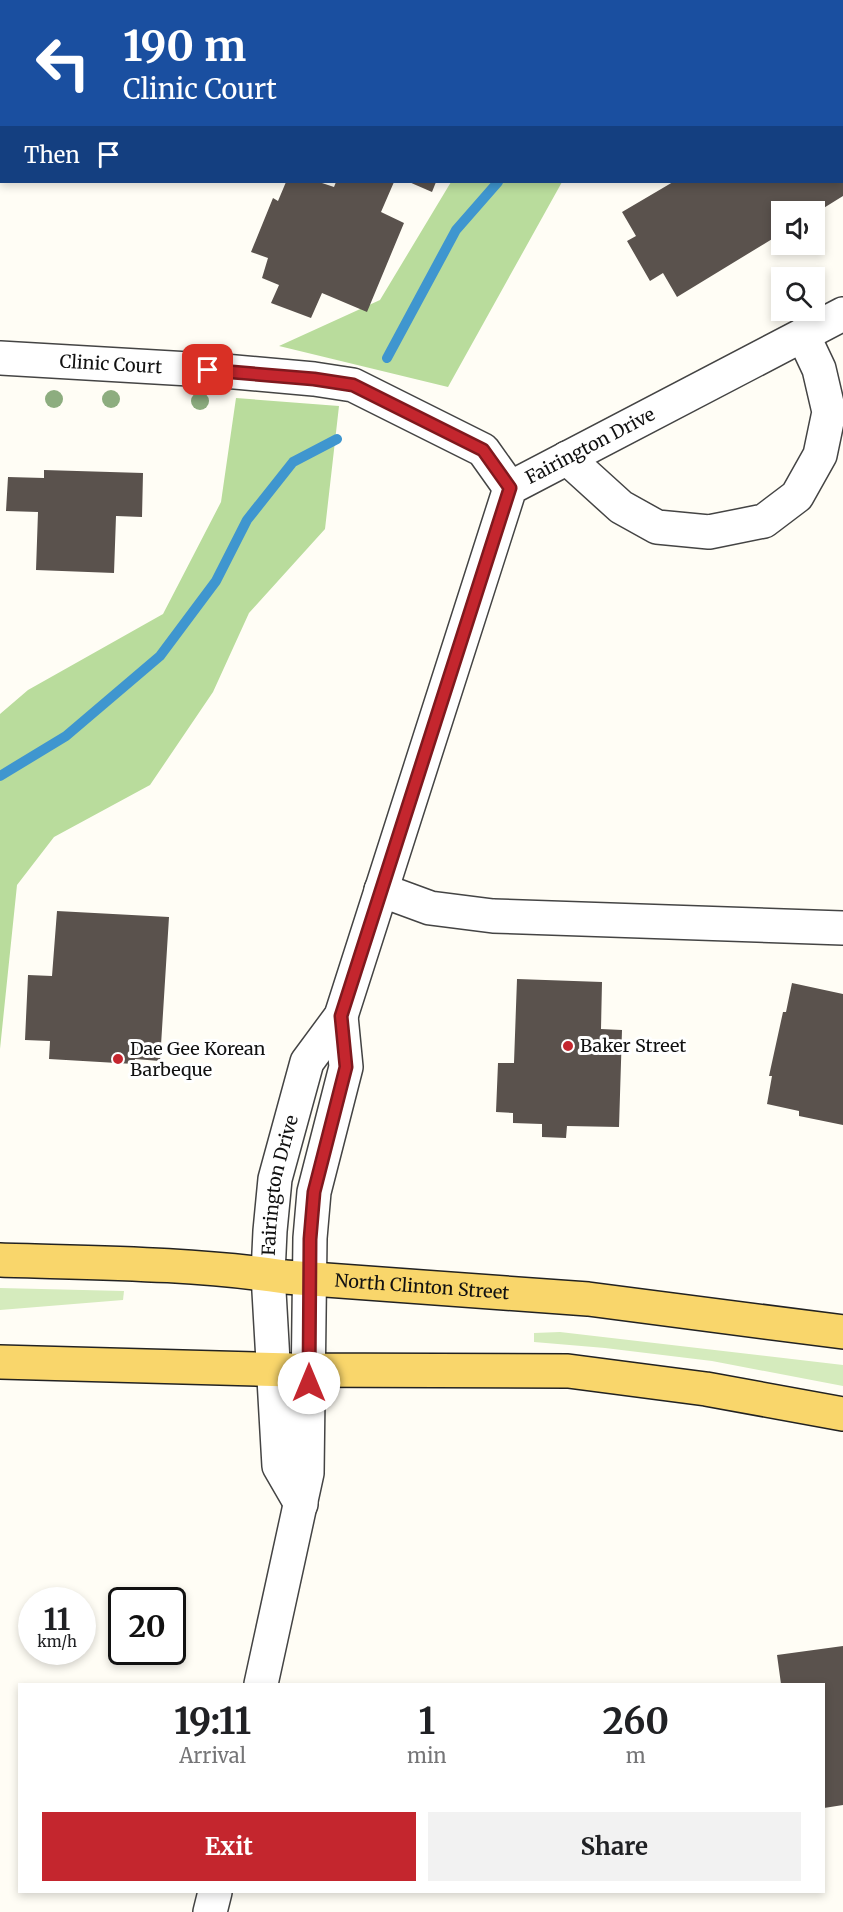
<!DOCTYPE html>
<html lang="en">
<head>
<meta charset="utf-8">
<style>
	:root { --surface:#fff; --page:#f2f2f2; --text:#202124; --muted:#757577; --accent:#c4262e }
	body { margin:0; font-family:Merriweather,serif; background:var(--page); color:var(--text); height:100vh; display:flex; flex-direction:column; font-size:22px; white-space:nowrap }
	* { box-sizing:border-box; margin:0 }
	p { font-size:20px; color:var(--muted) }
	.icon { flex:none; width:33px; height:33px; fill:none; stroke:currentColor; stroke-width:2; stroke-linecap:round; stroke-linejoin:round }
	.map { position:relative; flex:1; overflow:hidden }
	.drawer { position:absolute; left:18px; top:1683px; width:807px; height:210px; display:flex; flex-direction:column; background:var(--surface); border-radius:0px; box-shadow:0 3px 9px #0003 }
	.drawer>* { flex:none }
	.banner { position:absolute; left:0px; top:0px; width:843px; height:183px; box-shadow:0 3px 9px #0003; background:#1a4fa0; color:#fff; overflow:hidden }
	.fabs { position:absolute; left:771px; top:201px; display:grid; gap:12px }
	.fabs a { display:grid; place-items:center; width:54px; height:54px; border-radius:0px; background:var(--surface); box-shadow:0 3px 9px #0003; font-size:30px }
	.speed { position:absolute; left:18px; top:1587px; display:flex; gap:12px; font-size:30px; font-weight:700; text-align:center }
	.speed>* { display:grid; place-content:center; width:78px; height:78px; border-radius:50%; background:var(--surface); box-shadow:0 3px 9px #0003; line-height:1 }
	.speed small { font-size:15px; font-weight:400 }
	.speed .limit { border:3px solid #111; border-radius:9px; background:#fff; color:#111 }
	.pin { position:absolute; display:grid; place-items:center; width:51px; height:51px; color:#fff; margin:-26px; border-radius:12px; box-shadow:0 3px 9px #0006 }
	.me { position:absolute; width:66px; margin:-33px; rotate:0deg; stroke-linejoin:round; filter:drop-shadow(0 0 4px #0008) }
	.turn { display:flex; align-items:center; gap:21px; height:126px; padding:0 24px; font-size:27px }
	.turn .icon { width:78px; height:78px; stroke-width:2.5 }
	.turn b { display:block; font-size:42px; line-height:51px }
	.then { display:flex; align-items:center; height:57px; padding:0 24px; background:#0003; gap:12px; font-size:22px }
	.eta { display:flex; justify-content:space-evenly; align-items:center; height:102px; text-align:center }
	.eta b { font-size:36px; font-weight:700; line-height:42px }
	.action { display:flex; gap:12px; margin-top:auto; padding:12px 24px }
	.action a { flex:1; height:69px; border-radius:0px; background:var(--accent); color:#fff; font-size:24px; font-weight:700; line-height:69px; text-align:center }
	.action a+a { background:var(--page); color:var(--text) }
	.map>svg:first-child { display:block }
	.green { fill:#d5ebbd }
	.forest { fill:#b9dc9c }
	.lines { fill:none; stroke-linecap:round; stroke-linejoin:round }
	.stream { stroke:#3f96cf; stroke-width:10 }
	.building { fill:#5a524d }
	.minor-casing { stroke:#444; stroke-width:36 }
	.major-casing { stroke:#222; stroke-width:36 }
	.minor { stroke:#fff; stroke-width:33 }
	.major { stroke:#f9d66b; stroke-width:33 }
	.tree { fill:#8dad7f }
	.route-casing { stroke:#7f191e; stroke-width:15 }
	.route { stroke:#c4262e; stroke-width:10 }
	.poi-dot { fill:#c4262e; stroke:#fff; stroke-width:2 }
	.labels { text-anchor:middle; stroke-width:6; stroke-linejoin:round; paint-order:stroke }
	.street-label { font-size:18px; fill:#111; stroke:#fff }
	.poi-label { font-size:18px; fill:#111; stroke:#fff; text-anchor:start }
</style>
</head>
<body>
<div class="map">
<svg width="843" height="1912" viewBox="0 0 843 1912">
	<rect width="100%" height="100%" fill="#fffdf5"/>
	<g class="green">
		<polygon points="0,1288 124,1291 123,1300 0,1310"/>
		<polygon points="560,1332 843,1365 843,1386 712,1361 605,1348 534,1342 534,1333"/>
	</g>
	<g class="forest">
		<polygon points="330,0 673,0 332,2"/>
		<polygon points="451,182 562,182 448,387 279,346 380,300"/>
		<polygon points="236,398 339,406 325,529 249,613 213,692 150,785 54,837 17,885 0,1049 0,714 28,690 163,614 221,502"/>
	</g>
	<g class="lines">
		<g class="stream">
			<polyline points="605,2 606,0"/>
			<polyline points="387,358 456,230 498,182"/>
			<polyline points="0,776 66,736 160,656 216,581 247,520 293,462 337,439"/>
		</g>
	</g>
	<g class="building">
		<polygon points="286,182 319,182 334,187 336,182 394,182 381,212 404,223 367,312 322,293 311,318 271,303 279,285 262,278 268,258 251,252 273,198 278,201"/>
		<polygon points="409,182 436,182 432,192"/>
		<polygon points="673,182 843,182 843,196 814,214 814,212 782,212 782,233 677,297 663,273 650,281 627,241 636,236 622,212"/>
		<polygon points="44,470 143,473 142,517 116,516 114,573 36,570 38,512 6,511 8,477 44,478"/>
		<polygon points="57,911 169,917 160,1061 135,1059 134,1064 49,1059 50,1041 25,1040 28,975 52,976"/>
		<polygon points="517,979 602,982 601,1029 622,1030 619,1127 567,1126 566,1138 542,1137 542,1124 513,1123 513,1113 496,1112 498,1063 514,1063"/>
		<polygon points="792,983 843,994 843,1125 799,1116 799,1111 767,1104 772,1076 769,1076 783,1012 786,1012"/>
		<polygon points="843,1646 843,1805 824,1808 824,1684 781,1684 777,1655"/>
	</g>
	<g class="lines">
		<defs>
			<g id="minor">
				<polyline points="24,2 25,0"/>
				<polyline points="0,29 2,29"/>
				<path id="s1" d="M0,358l224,13 90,8 39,6 130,65 27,38"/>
				<polyline points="567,458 621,507 657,527 709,532 764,521 797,496 820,455 829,412 819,369 803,335"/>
				<polyline points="381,890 430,908 493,916 843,928"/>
				<path id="s2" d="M301,1504l-22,-38 -11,-192 2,-43 5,-52 32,-117 34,-46 169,-528 333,-174"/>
				<polyline points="261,1684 307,1473 310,1238 314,1192 346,1067 341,1016"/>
				<polyline points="210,1912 215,1892"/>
			</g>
			<g id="major">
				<path id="s3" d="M0,1260c95,3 191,3 285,17l303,22 255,33"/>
				<polyline points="0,1362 291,1370 568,1371 706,1389 843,1414"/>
			</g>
		</defs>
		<use href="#minor" class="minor-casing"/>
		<use href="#major" class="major-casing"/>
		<use href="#minor" class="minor"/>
		<use href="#major" class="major"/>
	</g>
	<g class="tree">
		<circle cx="54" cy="399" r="9"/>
		<circle cx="111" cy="399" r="9"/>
		<circle cx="200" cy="401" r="9"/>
	</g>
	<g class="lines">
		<defs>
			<polyline id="route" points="208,370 314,379 353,385 483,450 510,488 341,1016 346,1067 314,1192 310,1239 309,1383"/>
		</defs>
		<use href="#route" class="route-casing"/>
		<use href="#route" class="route"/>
	</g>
	<g class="poi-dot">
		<circle cx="568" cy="1046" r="6"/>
		<circle cx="118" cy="1059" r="6"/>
	</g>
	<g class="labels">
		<g class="street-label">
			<text dy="6" stroke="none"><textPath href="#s1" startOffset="111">Clinic Court</textPath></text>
			<text dy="6" stroke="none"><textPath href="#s2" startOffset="1155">Fairington Drive</textPath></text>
			<text dy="6" stroke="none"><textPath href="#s2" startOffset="326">Fairington Drive</textPath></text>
			<text dy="6" stroke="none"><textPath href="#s3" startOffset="423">North Clinton Street</textPath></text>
		</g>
		<g class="poi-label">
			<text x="580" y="1052">Baker Street</text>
			<text x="130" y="1055">Dae Gee Korean<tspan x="130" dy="21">Barbeque</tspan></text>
		</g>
	</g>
</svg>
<div class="fabs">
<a><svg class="icon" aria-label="sound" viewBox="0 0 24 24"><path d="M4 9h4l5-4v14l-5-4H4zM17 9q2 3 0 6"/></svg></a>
<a><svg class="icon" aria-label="search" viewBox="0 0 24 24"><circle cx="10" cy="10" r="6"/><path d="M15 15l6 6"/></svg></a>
</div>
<div class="speed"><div>11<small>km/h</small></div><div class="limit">20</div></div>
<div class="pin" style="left:208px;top:370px;background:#d93025"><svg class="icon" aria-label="arrive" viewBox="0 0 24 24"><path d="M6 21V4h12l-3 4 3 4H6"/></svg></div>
<svg class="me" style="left:309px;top:1383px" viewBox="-20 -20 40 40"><circle r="19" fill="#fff"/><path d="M0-13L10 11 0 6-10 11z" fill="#c4262e"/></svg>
<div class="banner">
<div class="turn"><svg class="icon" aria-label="left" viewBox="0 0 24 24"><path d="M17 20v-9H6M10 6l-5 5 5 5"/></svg><div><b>190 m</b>Clinic Court</div></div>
<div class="then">Then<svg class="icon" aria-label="arrive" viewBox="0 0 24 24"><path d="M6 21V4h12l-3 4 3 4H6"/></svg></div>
</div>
<section class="drawer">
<div class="eta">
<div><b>19:11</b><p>Arrival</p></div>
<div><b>1</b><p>min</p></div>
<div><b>260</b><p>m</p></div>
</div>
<div class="action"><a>Exit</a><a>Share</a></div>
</section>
</div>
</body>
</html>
